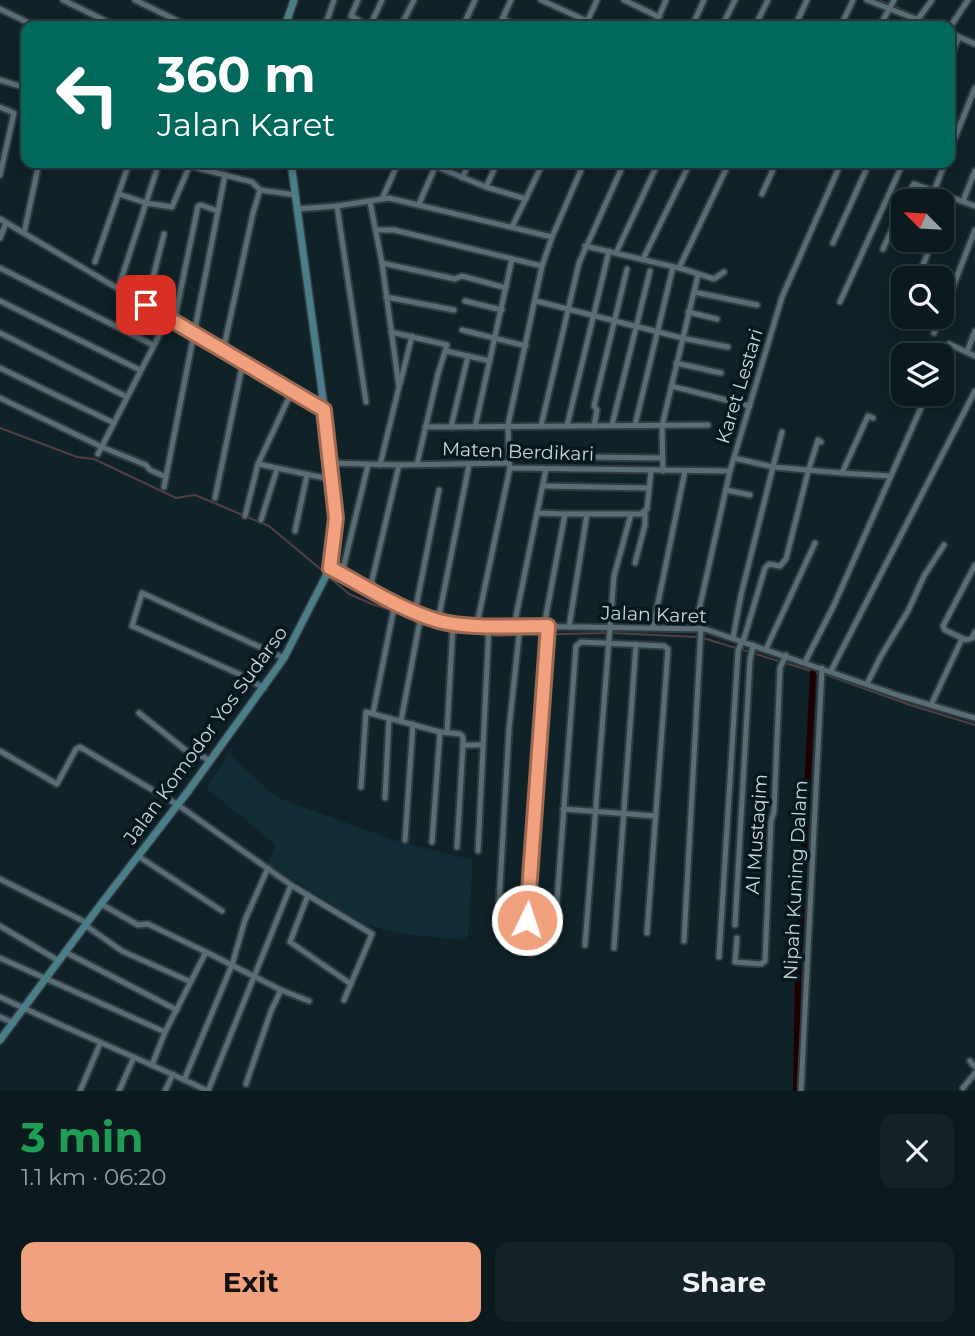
<!DOCTYPE html>
<html lang="en">
<head>
<meta charset="utf-8">
<style>
	:root { --surface:#0b1a1e; --page:#142327; --text:#f1f3f6; --muted:#9aa1a4; --line:#2b383c; --accent:#f2a17e }
	body { margin:0; font-family:Montserrat,sans-serif; background:var(--page); color:var(--text); height:100vh; display:flex; flex-direction:column; font-size:26px; white-space:nowrap }
	* { box-sizing:border-box; margin:0 }
	p { font-size:23px; color:var(--muted) }
	.icon { flex:none; width:38px; height:38px; fill:none; stroke:currentColor; stroke-width:2; stroke-linecap:round; stroke-linejoin:round }
	.map { position:relative; height:1091px; overflow:hidden }
	.details { display:flex; flex-direction:column; background:var(--surface); flex:1 }
	.details>* { flex:none }
	.banner { position:absolute; left:21px; top:21px; width:934px; height:147px; border-radius:14px; box-shadow:0 4px 10px #0003,0 0 0 2px var(--line); background:#00695c; color:#fff; overflow:hidden }
	.needle { width:46px; rotate:294deg }
	.controls { position:absolute; left:891px; top:189px; display:grid; gap:14px }
	.controls a { display:grid; place-items:center; width:63px; height:63px; border-radius:14px; background:var(--surface); box-shadow:0 4px 10px #0003,0 0 0 2px var(--line); font-size:35px }
	.pin { position:absolute; display:grid; place-items:center; width:60px; height:60px; color:#fff; margin:-30px; border-radius:14px; box-shadow:0 4px 10px #0006 }
	.me { position:absolute; width:77px; margin:-38px; rotate:4deg; stroke-linejoin:round; filter:drop-shadow(0 0 5px #0008) }
	.turn { display:flex; align-items:center; gap:24px; height:147px; padding:0 21px; font-size:32px }
	.turn .icon { width:91px; height:91px; stroke-width:2.5 }
	.turn b { display:block; font-size:49px; line-height:60px }
	.round { display:grid; place-items:center; flex:none; width:74px; height:74px; border-radius:14px; background:var(--page) }
	.summary { display:flex; align-items:center; justify-content:space-between; height:119px; padding:0 21px }
	h1 { font-size:42px; font-weight:700; line-height:52px; color:#1e9e55 }
	.cta { display:flex; gap:14px; margin-top:auto; padding:14px 21px }
	.cta a { flex:1; height:80px; border-radius:14px; background:var(--accent); color:#111; font-size:28px; font-weight:700; line-height:80px; text-align:center }
	.cta a+a { background:var(--page); color:var(--text) }
	.map>svg:first-child { display:block }
	.built { fill:#102c35 }
	.lines { fill:none; stroke-linecap:round; stroke-linejoin:round }
	.stream { stroke:#524041; stroke-width:2 }
	.canal { stroke:#1f0000; stroke-width:6 }
	.street-casing { stroke:#303b41; stroke-width:9 }
	.secondary-casing { stroke:#303b41; stroke-width:10 }
	.street { stroke:#586d74; stroke-width:5 }
	.secondary { stroke:#4b7d8b; stroke-width:7 }
	.route-casing { stroke:#9d6952; stroke-width:18 }
	.route { stroke:#f2a17e; stroke-width:12 }
	.labels { text-anchor:middle; stroke-width:7; stroke-linejoin:round; paint-order:stroke }
	.street-label { font-size:19px; fill:#cad5d9; stroke:#06181e }
</style>
</head>
<body>
<div class="map">
<svg width="975" height="1091" viewBox="0 0 975 1091">
	<rect width="100%" height="100%" fill="#0f2228"/>
	<polygon class="built" points="229,753 271,793 281,799 394,840 473,860 468,935 464,940 405,934 365,925 267,863 276,845 206,788"/>
	<g class="lines">
		<g class="stream">
			<polyline points="877,0 889,4"/>
			<polyline points="894,6 941,26"/>
			<polyline points="950,30 975,41"/>
			<polyline points="0,428 77,457 94,459 176,498 195,495 269,526 324,572"/>
			<polyline points="328,576 349,594 372,604 450,629"/>
			<polyline points="455,630 497,636 516,635"/>
			<polyline points="612,633 698,637"/>
			<polyline points="521,635 607,633"/>
			<polyline points="703,638 818,673"/>
			<polyline points="824,674 910,705 975,725"/>
		</g>
		<polyline class="canal" points="796,1091 798,972 813,672"/>
		<defs>
			<g id="street">
				<polyline points="63,0 116,26"/>
				<polyline points="135,0 188,26"/>
				<polyline points="358,0 351,16 369,26"/>
				<polyline points="541,0 598,26"/>
				<polyline points="624,0 659,17"/>
				<polyline points="867,0 934,26"/>
				<polyline points="0,9 35,26"/>
				<polyline points="503,19 518,26"/>
				<polyline points="918,19 932,0"/>
				<polyline points="286,20 299,26"/>
				<polyline points="587,22 597,0"/>
				<polyline points="325,26 334,0"/>
				<polyline points="370,26 382,0"/>
				<polyline points="401,26 414,0"/>
				<polyline points="463,26 475,0"/>
				<polyline points="499,26 511,0"/>
				<polyline points="655,26 666,0"/>
				<polyline points="692,26 704,0"/>
				<polyline points="722,26 735,0"/>
				<polyline points="755,26 768,0"/>
				<polyline points="795,26 807,0"/>
				<polyline points="841,26 853,0"/>
				<polyline points="880,26 894,0"/>
				<polyline points="950,27 968,0"/>
				<polyline points="950,33 975,44"/>
				<polyline points="950,57 959,37"/>
				<polyline points="0,80 26,88"/>
				<polyline points="0,107 14,113 0,175"/>
				<polyline points="950,150 975,88"/>
				<polyline points="322,163 339,164"/>
				<polyline points="528,163 540,168"/>
				<polyline points="853,163 867,168 869,163"/>
				<polyline points="91,164 91,163"/>
				<polyline points="190,166 252,182 260,190 253,213 223,351"/>
				<polyline points="435,166 486,187 526,199"/>
				<polyline points="462,178 469,163"/>
				<polyline points="486,187 497,163"/>
				<polyline points="260,190 296,195"/>
				<polyline points="934,191 945,163"/>
				<polyline points="119,194 146,203 172,207 190,165"/>
				<polyline points="762,194 776,163"/>
				<polyline points="382,199 398,163"/>
				<polyline points="905,201 914,184 975,206"/>
				<polyline points="963,201 975,171"/>
				<polyline points="370,202 382,263 399,387 380,465"/>
				<polyline points="419,204 436,165"/>
				<polyline points="337,206 366,402"/>
				<polyline points="297,209 337,206 389,198 552,237"/>
				<polyline points="942,218 950,196"/>
				<polyline points="0,219 324,410"/>
				<polyline points="512,227 543,163"/>
				<polyline points="376,230 394,230 542,266"/>
				<polyline points="24,233 39,163"/>
				<polyline points="0,238 6,223"/>
				<polyline points="833,243 867,168"/>
				<polyline points="585,246 683,269 714,279 724,272"/>
				<polyline points="883,249 903,205"/>
				<polyline points="616,253 658,163"/>
				<polyline points="643,259 690,163"/>
				<polyline points="95,262 129,163"/>
				<polyline points="382,263 455,279 462,276 506,288"/>
				<polyline points="0,268 153,345"/>
				<polyline points="679,268 729,163"/>
				<polyline points="918,278 933,240"/>
				<polyline points="118,289 159,163"/>
				<polyline points="694,292 757,305"/>
				<polyline points="386,297 454,310"/>
				<polyline points="0,301 140,370"/>
				<polyline points="465,301 502,310"/>
				<polyline points="536,301 682,338 728,347"/>
				<polyline points="840,302 903,163"/>
				<polyline points="146,305 164,234"/>
				<polyline points="688,312 717,319"/>
				<polyline points="942,315 975,230"/>
				<polyline points="901,321 903,316"/>
				<polyline points="174,322 198,206 201,205 218,211"/>
				<polyline points="462,330 526,346"/>
				<polyline points="391,332 447,345 438,374 417,464"/>
				<polyline points="0,333 127,397"/>
				<polyline points="934,333 941,317"/>
				<polyline points="446,351 490,361"/>
				<polyline points="967,352 975,331"/>
				<polyline points="942,361 949,344 975,356"/>
				<polyline points="676,363 721,373"/>
				<polyline points="0,368 114,423"/>
				<polyline points="400,384 412,336"/>
				<polyline points="671,386 750,406"/>
				<polyline points="0,398 102,447 146,465 150,470 166,477"/>
				<polyline points="612,425 650,271"/>
				<polyline points="635,425 673,267"/>
				<polyline points="541,426 579,263 624,163"/>
				<polyline points="567,426 609,251"/>
				<polyline points="594,426 597,410 594,406 627,269"/>
				<polyline points="425,427 708,425"/>
				<polyline points="451,427 468,356"/>
				<polyline points="475,427 512,259"/>
				<polyline points="98,454 168,318"/>
				<polyline points="509,456 662,458"/>
				<polyline points="734,458 773,467 782,432"/>
				<polyline points="331,463 399,465 509,463 510,468 730,471"/>
				<polyline points="509,463 508,425 542,266 552,237 584,163"/>
				<polyline points="258,464 334,480"/>
				<polyline points="663,471 662,426 698,275"/>
				<polyline points="842,473 890,476"/>
				<polyline points="543,486 649,488"/>
				<polyline points="164,487 225,175"/>
				<polyline points="726,490 750,495"/>
				<polyline points="215,498 243,362"/>
				<polyline points="537,513 565,514 544,626"/>
				<polyline points="565,514 587,514 569,627"/>
				<polyline points="587,514 631,514"/>
				<polyline points="245,516 258,464 292,391"/>
				<polyline points="261,520 277,469"/>
				<polyline points="295,531 307,475"/>
				<polyline points="635,563 645,525 645,512"/>
				<polyline points="975,565 943,626 945,630 966,640 972,638 975,632"/>
				<polyline points="330,568 395,603 438,621 453,624 514,626 705,629 900,696 975,718"/>
				<polyline points="342,573 368,465"/>
				<polyline points="370,589 399,465"/>
				<polyline points="415,612 439,490"/>
				<polyline points="438,621 469,465"/>
				<polyline points="477,624 510,468"/>
				<polyline points="514,626 546,469"/>
				<polyline points="520,626 509,729 498,921 502,924 521,926 526,921 548,626"/>
				<polyline points="653,627 685,471"/>
				<polyline points="695,628 730,471 782,297 841,163"/>
				<polyline points="733,638 741,595 773,467 842,473 868,416 873,418"/>
				<polyline points="743,642 765,568 769,564 780,566 786,559 808,472 818,440 821,442"/>
				<polyline points="766,649 815,543"/>
				<polyline points="805,662 834,605 927,394"/>
				<polyline points="831,671 975,391"/>
				<polyline points="867,684 881,656 908,611 924,576 944,545"/>
				<polyline points="264,688 239,674 132,626 142,593 284,658"/>
				<polyline points="931,705 962,639"/>
				<polyline points="139,713 188,752 204,757 210,762"/>
				<polyline points="373,713 395,603"/>
				<polyline points="401,721 421,615"/>
				<polyline points="447,732 453,624"/>
				<polyline points="463,745 483,745"/>
				<polyline points="0,751 57,784 76,749 80,747 178,805 291,885 372,934 344,1000"/>
				<polyline points="361,787 366,712 440,732"/>
				<polyline points="385,798 389,718"/>
				<polyline points="563,809 656,816"/>
				<polyline points="405,840 413,724"/>
				<polyline points="432,842 440,732 460,734 463,737 463,745 457,847"/>
				<polyline points="478,851 489,625"/>
				<polyline points="138,856 222,911"/>
				<polyline points="0,879 87,923"/>
				<polyline points="308,895 290,942 351,984"/>
				<polyline points="101,904 138,925 148,924 206,952"/>
				<polyline points="85,925 122,951 191,982"/>
				<polyline points="735,925 750,660 753,645"/>
				<polyline points="0,926 59,961"/>
				<polyline points="737,938 735,962 761,964 765,961 771,821 774,812 780,668 786,655"/>
				<polyline points="554,941 576,646 581,642 664,646 668,649 647,933"/>
				<polyline points="684,941 701,628"/>
				<polyline points="585,945 614,576 631,514 641,514 647,509 651,471"/>
				<polyline points="614,948 636,644"/>
				<polyline points="65,952 177,1010"/>
				<polyline points="719,957 738,651 742,641"/>
				<polyline points="0,958 165,1032"/>
				<path d="M0,997c69,33 139,61 208,94"/>
				<polyline points="0,1017 14,1023"/>
				<polyline points="970,1061 975,1067"/>
				<polyline points="152,1065 165,1032 206,952 281,990 309,1001"/>
				<polyline points="184,1080 232,965 245,920 268,868"/>
				<polyline points="246,1084 271,1011 281,990"/>
				<polyline points="963,1088 975,1073"/>
				<polyline points="80,1091 100,1044"/>
				<polyline points="119,1091 134,1057"/>
				<polyline points="165,1091 173,1074"/>
				<polyline points="208,1091 291,885"/>
				<polyline points="801,1091 822,668"/>
			</g>
			<g id="secondary">
				<polyline points="285,26 294,0"/>
				<polyline points="0,1040 101,904 189,790 284,658 330,568 336,531 334,480 291,163"/>
			</g>
		</defs>
		<use href="#street" class="street-casing"/>
		<use href="#secondary" class="secondary-casing"/>
		<use href="#street" class="street"/>
		<use href="#secondary" class="secondary"/>
	</g>
	<g class="lines">
		<defs>
			<path id="route" d="M146,305l178,105 12,108 -6,50c35,18 70,42 109,53 28,8 79,5 109,5l-21,294"/>
		</defs>
		<use href="#route" class="route-casing"/>
		<use href="#route" class="route"/>
	</g>
	<g class="labels">
		<g class="street-label">
			<text transform="translate(739 386) rotate(-73)" y="7">Karet Lestari</text>
			<text transform="translate(518 451) rotate(2)" y="7">Maten Berdikari</text>
			<text transform="translate(654 614) rotate(2)" y="7">Jalan Karet</text>
			<text transform="translate(205 735) rotate(-54)" y="7">Jalan Komodor Yos Sudarso</text>
			<text transform="translate(756 834) rotate(-86)" y="7">Al Mustaqim</text>
			<text transform="translate(795 880) rotate(-87)" y="7">Nipah Kuning Dalam</text>
		</g>
	</g>
</svg>
<div class="controls">
<a><svg class="needle" viewBox="-14 -14 28 28"><path d="M0-13l5 13h-10z" fill="#e53935"/><path d="M0 13l5-13h-10z" fill="#9aa1a4"/></svg></a>
<a><svg class="icon" aria-label="search" viewBox="0 0 24 24"><circle cx="10" cy="10" r="6"/><path d="M15 15l6 6"/></svg></a>
<a><svg class="icon" aria-label="layers" viewBox="0 0 24 24"><path d="M12 4l9 5-9 5-9-5zM3 14l9 5 9-5"/></svg></a>
</div>
<div class="pin" style="left:146px;top:305px;background:#d93025"><svg class="icon" aria-label="arrive" viewBox="0 0 24 24"><path d="M6 21V4h12l-3 4 3 4H6"/></svg></div>
<svg class="me" style="left:527px;top:920px" viewBox="-20 -20 40 40"><circle r="17" fill="#f2a17e" stroke="#fff" stroke-width="3"/><path d="M0-11L8 9 0 5-8 9z" fill="#fff"/></svg>
<div class="banner">
<div class="turn"><svg class="icon" aria-label="left" viewBox="0 0 24 24"><path d="M17 20v-9H6M10 6l-5 5 5 5"/></svg><div><b>360 m</b>Jalan Karet</div></div>
</div>
</div>
<section class="details">
<div class="summary"><div><h1>3 min</h1><p>1.1 km · 06:20</p></div><a class="round"><svg class="icon" aria-label="close" viewBox="0 0 24 24"><path d="M6 6l12 12M18 6L6 18"/></svg></a></div>
<div class="cta"><a>Exit</a><a>Share</a></div>
</section>
</body>
</html>
